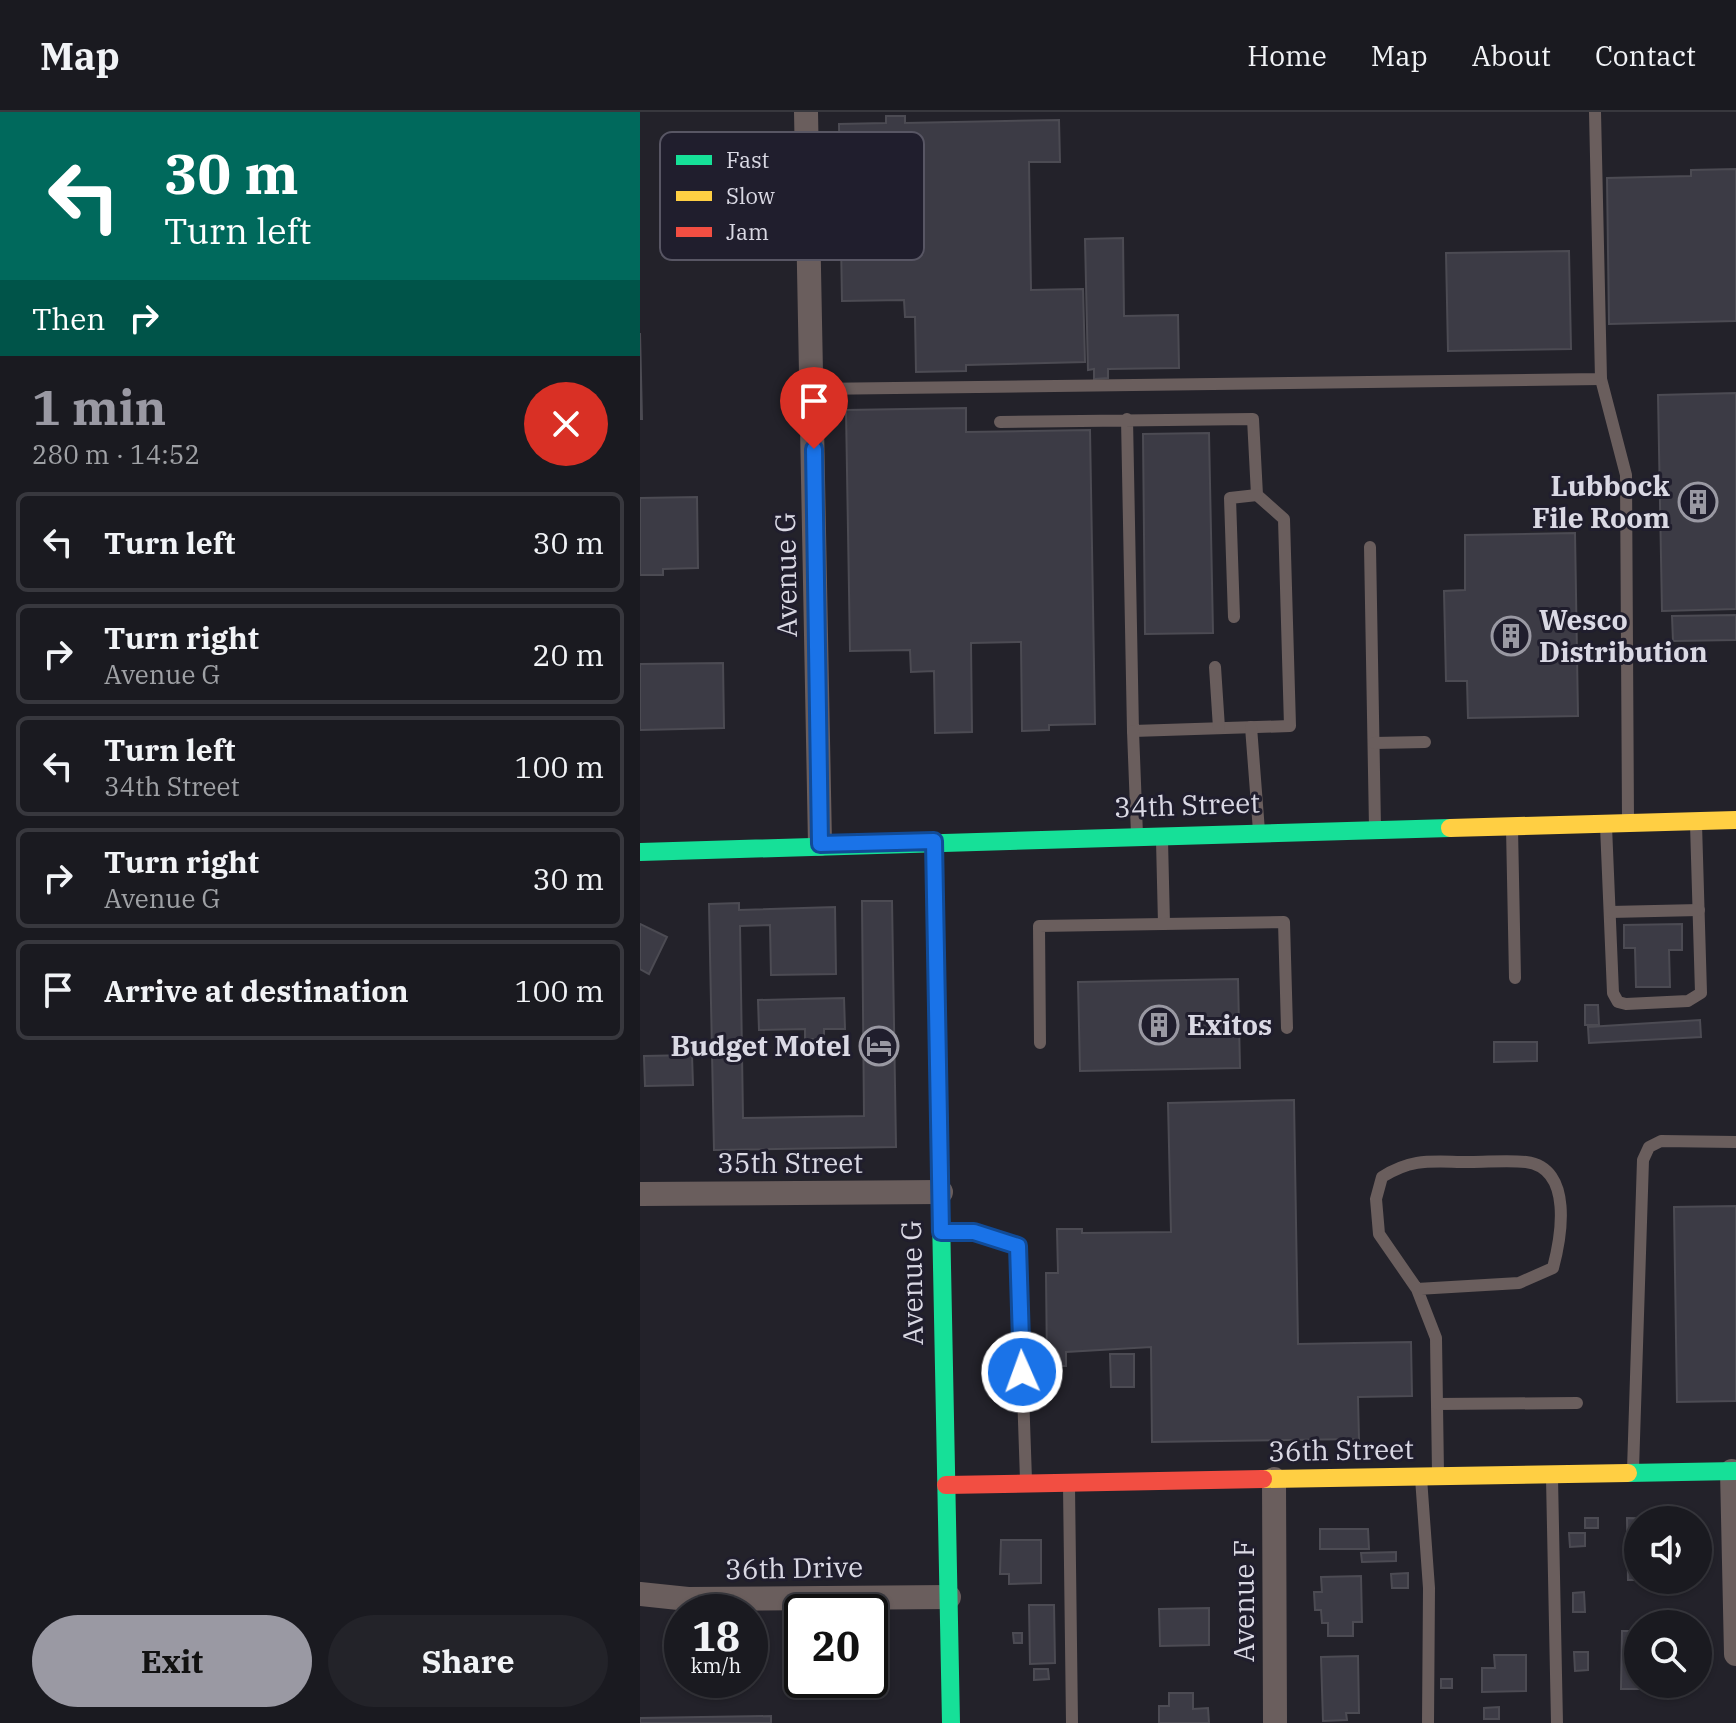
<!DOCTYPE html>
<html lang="en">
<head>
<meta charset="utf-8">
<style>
	:root { --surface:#1a1a20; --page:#232329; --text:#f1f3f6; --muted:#9fa1a5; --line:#38383e; --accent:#9a99a3 }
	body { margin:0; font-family:"IBM Plex Serif",serif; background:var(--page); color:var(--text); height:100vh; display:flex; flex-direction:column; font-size:30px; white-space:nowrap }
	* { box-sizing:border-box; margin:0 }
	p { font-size:26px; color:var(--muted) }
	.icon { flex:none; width:44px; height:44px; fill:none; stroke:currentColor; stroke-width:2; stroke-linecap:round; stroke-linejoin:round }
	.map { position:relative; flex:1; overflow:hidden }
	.side { display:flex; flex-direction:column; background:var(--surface); width:640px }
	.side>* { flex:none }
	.guide { background:#00695c; color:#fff; overflow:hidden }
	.tools { position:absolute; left:984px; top:1394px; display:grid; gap:16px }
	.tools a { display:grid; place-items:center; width:88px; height:88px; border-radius:50%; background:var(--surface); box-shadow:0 2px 6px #0004,0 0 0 2px var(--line); font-size:40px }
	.speed { position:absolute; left:24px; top:1482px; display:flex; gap:16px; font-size:40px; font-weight:700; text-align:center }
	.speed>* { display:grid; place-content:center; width:104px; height:104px; border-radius:50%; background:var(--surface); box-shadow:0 2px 6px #0004,0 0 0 2px var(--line); line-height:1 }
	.speed small { font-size:20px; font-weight:400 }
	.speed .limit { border:4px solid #111; border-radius:12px; background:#fff; color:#111 }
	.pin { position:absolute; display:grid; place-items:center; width:68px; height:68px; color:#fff; margin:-82px -34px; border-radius:50% 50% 50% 0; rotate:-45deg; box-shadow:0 0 8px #0007 }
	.pin .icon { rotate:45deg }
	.me { position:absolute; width:88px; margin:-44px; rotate:358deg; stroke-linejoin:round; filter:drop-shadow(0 0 6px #0008) }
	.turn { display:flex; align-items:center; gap:28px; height:168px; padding:0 32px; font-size:36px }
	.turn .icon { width:104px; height:104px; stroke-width:2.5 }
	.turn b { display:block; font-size:56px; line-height:68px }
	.then { display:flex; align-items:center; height:76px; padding:0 32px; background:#0003; gap:16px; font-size:30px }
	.round { display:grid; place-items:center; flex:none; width:84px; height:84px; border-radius:42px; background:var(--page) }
	.summary { display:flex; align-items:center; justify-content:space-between; height:136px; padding:0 32px }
	h1 { font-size:48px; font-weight:700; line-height:60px; color:var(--accent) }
	.button { display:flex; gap:16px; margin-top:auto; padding:16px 32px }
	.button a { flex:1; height:92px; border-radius:48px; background:var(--accent); color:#111; font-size:32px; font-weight:700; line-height:92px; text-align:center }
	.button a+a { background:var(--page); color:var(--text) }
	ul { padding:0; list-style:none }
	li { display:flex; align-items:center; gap:24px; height:100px; margin:0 16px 12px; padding:0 16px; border:4px solid var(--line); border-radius:12px }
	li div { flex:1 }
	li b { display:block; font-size:30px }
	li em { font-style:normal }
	header { display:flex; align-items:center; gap:48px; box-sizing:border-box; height:112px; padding:0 40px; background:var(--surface); border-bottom:2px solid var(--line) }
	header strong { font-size:38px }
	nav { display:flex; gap:44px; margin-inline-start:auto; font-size:28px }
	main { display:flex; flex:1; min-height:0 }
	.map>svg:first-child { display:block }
	.building { fill:#3c3b45; stroke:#4c4b53; stroke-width:2 }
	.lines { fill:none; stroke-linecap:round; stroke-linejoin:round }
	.lane { stroke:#6a5e5d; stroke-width:12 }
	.street { stroke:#6a5e5d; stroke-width:24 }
	.fast { stroke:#16e098; stroke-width:18 }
	.slow { stroke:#ffcf43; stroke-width:18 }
	.jam { stroke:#f24e42; stroke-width:18 }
	.route-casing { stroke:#114b97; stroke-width:20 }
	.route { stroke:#1a73e8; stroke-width:14 }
	.labels { text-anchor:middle; stroke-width:6; stroke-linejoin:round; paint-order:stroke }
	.poi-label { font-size:28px; font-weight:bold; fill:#dad9e4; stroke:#201e2d; text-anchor:end }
	.street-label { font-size:28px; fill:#dad9e4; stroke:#201e2d }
	.key { fill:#201e2d; stroke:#585664; stroke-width:2 }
	.key-label { font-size:22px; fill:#dad9e4 }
</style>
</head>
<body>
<header>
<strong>Map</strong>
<nav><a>Home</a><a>Map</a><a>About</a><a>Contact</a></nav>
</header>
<main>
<section class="side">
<div class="guide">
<div class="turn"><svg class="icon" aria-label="left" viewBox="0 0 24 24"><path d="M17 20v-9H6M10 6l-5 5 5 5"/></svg><div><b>30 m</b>Turn left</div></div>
<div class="then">Then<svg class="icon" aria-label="right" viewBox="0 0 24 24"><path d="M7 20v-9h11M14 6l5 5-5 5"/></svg></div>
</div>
<div class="summary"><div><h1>1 min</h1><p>280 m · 14:52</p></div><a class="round" style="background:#d93025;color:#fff"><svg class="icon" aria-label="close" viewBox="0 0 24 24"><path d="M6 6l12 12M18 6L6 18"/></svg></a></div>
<ul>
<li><svg class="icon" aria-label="left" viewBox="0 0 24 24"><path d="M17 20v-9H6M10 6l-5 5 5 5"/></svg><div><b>Turn left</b></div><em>30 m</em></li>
<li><svg class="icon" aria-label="right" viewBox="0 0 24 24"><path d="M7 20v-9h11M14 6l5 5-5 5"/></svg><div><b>Turn right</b><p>Avenue G</p></div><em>20 m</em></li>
<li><svg class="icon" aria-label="left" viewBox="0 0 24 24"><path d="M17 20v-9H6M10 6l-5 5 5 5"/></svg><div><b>Turn left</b><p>34th Street</p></div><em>100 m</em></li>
<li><svg class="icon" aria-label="right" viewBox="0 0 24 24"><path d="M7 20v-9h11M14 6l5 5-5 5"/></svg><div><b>Turn right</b><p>Avenue G</p></div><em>30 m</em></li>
<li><svg class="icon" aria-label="arrive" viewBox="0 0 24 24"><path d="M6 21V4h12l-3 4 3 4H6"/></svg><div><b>Arrive at destination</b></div><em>100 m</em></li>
</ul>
<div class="button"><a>Exit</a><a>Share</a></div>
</section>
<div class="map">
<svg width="1096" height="1611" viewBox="0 0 1096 1611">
	<rect width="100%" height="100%" fill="#23222a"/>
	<g class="building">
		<polygon points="246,4 265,4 265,11 419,8 420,50 389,50 391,178 443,177 445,250 326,253 326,259 276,260 275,205 265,205 264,188 202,189 199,12 246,11"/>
		<polygon points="1096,57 1096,209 969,212 967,66 1051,64 1051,58"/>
		<polygon points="483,126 484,204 538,203 539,256 468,257 468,266 454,267 454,257 448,258 445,127"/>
		<polygon points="929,139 931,237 808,239 806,141"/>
		<polygon points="0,221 2,307 0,307"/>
		<polygon points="1096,281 1096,497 1022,499 1018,283"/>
		<polygon points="326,296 326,320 450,318 455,612 409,613 409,618 382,619 381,530 331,531 332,620 295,621 294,559 271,560 270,538 210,539 206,298"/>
		<polygon points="569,321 573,521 505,522 503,322"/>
		<polygon points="57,385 58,456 23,457 23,463 0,463 0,386"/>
		<polygon points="935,421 938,604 828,606 827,569 806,569 804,479 825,478 825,423"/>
		<polygon points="1096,503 1096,528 1033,529 1032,504"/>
		<polygon points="83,551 84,616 0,618 0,552"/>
		<polygon points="222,789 252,789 256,1035 74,1038 69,792 99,791 99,798 195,795 196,862 131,863 130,813 100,814 103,1006 224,1004"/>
		<polygon points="0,812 27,825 9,862 0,857"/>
		<polygon points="1042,812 1042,838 1029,838 1030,875 996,875 995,836 984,836 984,813"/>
		<polygon points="598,867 600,956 440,959 438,870"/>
		<polygon points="204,886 205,917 184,917 184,927 165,927 165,917 119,918 118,888"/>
		<polygon points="945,893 958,893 959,913 945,913"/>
		<polygon points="1060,908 1061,925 949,931 948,915"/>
		<polygon points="854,930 897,930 897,949 854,950"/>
		<polygon points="52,943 53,973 5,974 4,944"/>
		<polygon points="654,988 658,1232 771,1230 772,1284 718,1285 719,1327 512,1330 511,1235 426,1240 426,1254 407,1254 406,1161 418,1161 417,1117 442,1117 442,1121 531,1120 528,991"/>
		<polygon points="1096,1094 1096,1289 1037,1290 1034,1095"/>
		<polygon points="470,1242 494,1242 494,1275 471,1275"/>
		<rect x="945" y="1406" width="13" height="10"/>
		<polygon points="987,1406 1046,1407 998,1408 998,1468 1004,1468 988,1468"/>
		<polygon points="680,1417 728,1417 729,1437 680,1437"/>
		<polygon points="929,1421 945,1421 945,1434 930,1435"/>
		<polygon points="361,1428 401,1428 401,1471 369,1472 369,1462 360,1462"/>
		<polygon points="756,1440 756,1449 722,1450 721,1441"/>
		<polygon points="768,1461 768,1476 752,1476 751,1462"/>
		<polygon points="721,1464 722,1510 713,1510 713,1524 688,1524 688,1511 682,1511 681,1498 675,1498 674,1480 682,1480 681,1465"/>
		<polygon points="944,1480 945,1500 933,1500 933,1481"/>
		<polygon points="389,1493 414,1493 415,1551 390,1552"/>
		<polygon points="569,1496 569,1533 520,1534 519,1497"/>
		<polygon points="982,1519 998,1519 998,1572 1023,1572 1023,1577 981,1577"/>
		<polygon points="373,1521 382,1521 382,1531 374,1531"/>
		<polygon points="934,1540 948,1540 948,1558 935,1559"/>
		<polygon points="854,1543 886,1543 886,1579 842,1580 842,1556 855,1556"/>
		<polygon points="718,1544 719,1601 706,1601 707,1608 683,1609 681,1545"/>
		<polygon points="394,1557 408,1557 409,1567 394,1568"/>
		<rect x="801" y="1567" width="11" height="9"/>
		<polygon points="529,1581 553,1581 553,1597 568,1596 569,1611 519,1611 519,1594 529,1594"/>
		<polygon points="859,1595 859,1607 844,1607 844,1596"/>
		<polygon points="131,1604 131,1611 0,1611 0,1606"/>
	</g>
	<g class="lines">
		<g class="lane">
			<polyline points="961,267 986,363 988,708"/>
			<polyline points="173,277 961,267 955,0"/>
			<polyline points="360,310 613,307 617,383 644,407 650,614 493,619 487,307"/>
			<polyline points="730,435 735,716"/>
			<polyline points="594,505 590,386 617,383"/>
			<polyline points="575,555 579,616"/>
			<polyline points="611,615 619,719"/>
			<polyline points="493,619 497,723"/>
			<polyline points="734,631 785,630"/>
			<polyline points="966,714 973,881 978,890 986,892 1048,889 1061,881 1056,712"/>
			<polyline points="872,716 875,866"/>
			<polyline points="522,728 524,812"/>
			<polyline points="970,800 1059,798"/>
			<polyline points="400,931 399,814 644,810 647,916"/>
			<polyline points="305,1120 334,1120 378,1134 386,1368"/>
			<path d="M777,1177l102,-6 34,-15c8,-30 21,-100 -27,-106 -18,-2 -38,0 -56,0 -37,0 -56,-5 -88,15l-6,22 3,35 38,55 19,49 2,135"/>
			<polyline points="797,1292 937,1291"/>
			<polyline points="993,1358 1003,1048 1009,1035 1021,1029 1096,1030"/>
			<polyline points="781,1366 789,1476 788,1611"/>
			<polyline points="912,1366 917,1611"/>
			<polyline points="429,1374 432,1611"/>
		</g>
		<g class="street">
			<polyline points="166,0 180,732"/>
			<polyline points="0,1082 301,1080"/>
			<polyline points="1092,1359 1096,1542"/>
			<polyline points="634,1367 635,1611"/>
			<polyline points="0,1482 48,1487 309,1485"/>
		</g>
		<g class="fast">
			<polyline points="0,740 810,716"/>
			<polyline points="300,1053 311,1611"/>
			<polyline points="988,1361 1096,1359"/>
		</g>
		<g class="slow">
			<polyline points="810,716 1096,708"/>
			<polyline points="294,729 300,1053"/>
			<polyline points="623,1367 988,1361"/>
		</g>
		<polyline class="jam" points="306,1373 623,1367"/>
	</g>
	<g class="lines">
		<defs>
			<polyline id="route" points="174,337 180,732 294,729 301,1120 334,1120 378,1134 382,1260"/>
		</defs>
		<use href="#route" class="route-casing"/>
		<use href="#route" class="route"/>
	</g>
	<defs>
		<symbol id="building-ring" viewBox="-11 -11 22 22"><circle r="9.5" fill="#201e2d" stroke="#9a99a3" stroke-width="1.5"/><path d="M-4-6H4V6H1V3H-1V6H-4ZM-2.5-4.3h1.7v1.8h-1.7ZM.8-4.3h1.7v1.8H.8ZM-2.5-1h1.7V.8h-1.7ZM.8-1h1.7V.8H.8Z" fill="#9a99a3"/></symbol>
		<symbol id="hotel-ring" viewBox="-11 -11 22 22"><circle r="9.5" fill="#201e2d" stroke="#9a99a3" stroke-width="1.5"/><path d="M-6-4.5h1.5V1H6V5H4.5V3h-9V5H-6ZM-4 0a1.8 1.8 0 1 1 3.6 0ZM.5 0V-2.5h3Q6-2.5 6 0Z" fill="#9a99a3"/></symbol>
	</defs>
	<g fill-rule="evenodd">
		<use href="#building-ring" x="1036" y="368" width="44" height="44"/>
		<use href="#building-ring" x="849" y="502" width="44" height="44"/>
		<use href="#building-ring" x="497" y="891" width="44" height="44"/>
		<use href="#hotel-ring" x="217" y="912" width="44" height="44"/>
	</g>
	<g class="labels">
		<g class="poi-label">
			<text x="1030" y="384">Lubbock<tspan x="1030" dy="32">File Room</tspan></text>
			<text x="899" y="518" text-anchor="start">Wesco<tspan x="899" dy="32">Distribution</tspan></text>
			<text x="547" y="923" text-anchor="start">Exitos</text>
			<text x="211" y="944">Budget Motel</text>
		</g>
		<g class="street-label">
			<text transform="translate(146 463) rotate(-91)" y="10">Avenue G</text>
			<text transform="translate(547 693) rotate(-2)" y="10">34th Street</text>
			<text x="150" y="1061">35th Street</text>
			<text transform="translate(272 1171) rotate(-91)" y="10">Avenue G</text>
			<text transform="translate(701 1338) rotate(-1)" y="10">36th Street</text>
			<text transform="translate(154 1456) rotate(-1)" y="10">36th Drive</text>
			<text transform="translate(604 1489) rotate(-90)" y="10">Avenue F</text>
		</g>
	</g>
	<rect x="20" y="20" width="264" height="128" rx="12" class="key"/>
	<rect x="36" y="43" width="36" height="10" fill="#16e098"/>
	<rect x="36" y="79" width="36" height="10" fill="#ffcf43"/>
	<rect x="36" y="115" width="36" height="10" fill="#f24e42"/>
	<g class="key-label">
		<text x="86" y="56">Fast</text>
		<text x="86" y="92">Slow</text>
		<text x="86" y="128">Jam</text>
	</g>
</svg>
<div class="tools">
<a><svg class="icon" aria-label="sound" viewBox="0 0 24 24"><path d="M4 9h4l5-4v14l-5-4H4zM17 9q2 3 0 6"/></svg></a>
<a><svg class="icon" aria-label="search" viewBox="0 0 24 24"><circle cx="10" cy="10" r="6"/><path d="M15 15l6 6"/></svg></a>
</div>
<div class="speed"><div>18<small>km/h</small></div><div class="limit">20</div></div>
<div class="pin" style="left:174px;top:337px;background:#d93025"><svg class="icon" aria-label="arrive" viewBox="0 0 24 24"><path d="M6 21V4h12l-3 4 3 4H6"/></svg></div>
<svg class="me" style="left:382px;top:1260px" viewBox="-20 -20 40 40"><circle r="17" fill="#1a73e8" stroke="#fff" stroke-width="3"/><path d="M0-11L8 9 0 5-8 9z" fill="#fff"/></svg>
</div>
</main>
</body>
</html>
